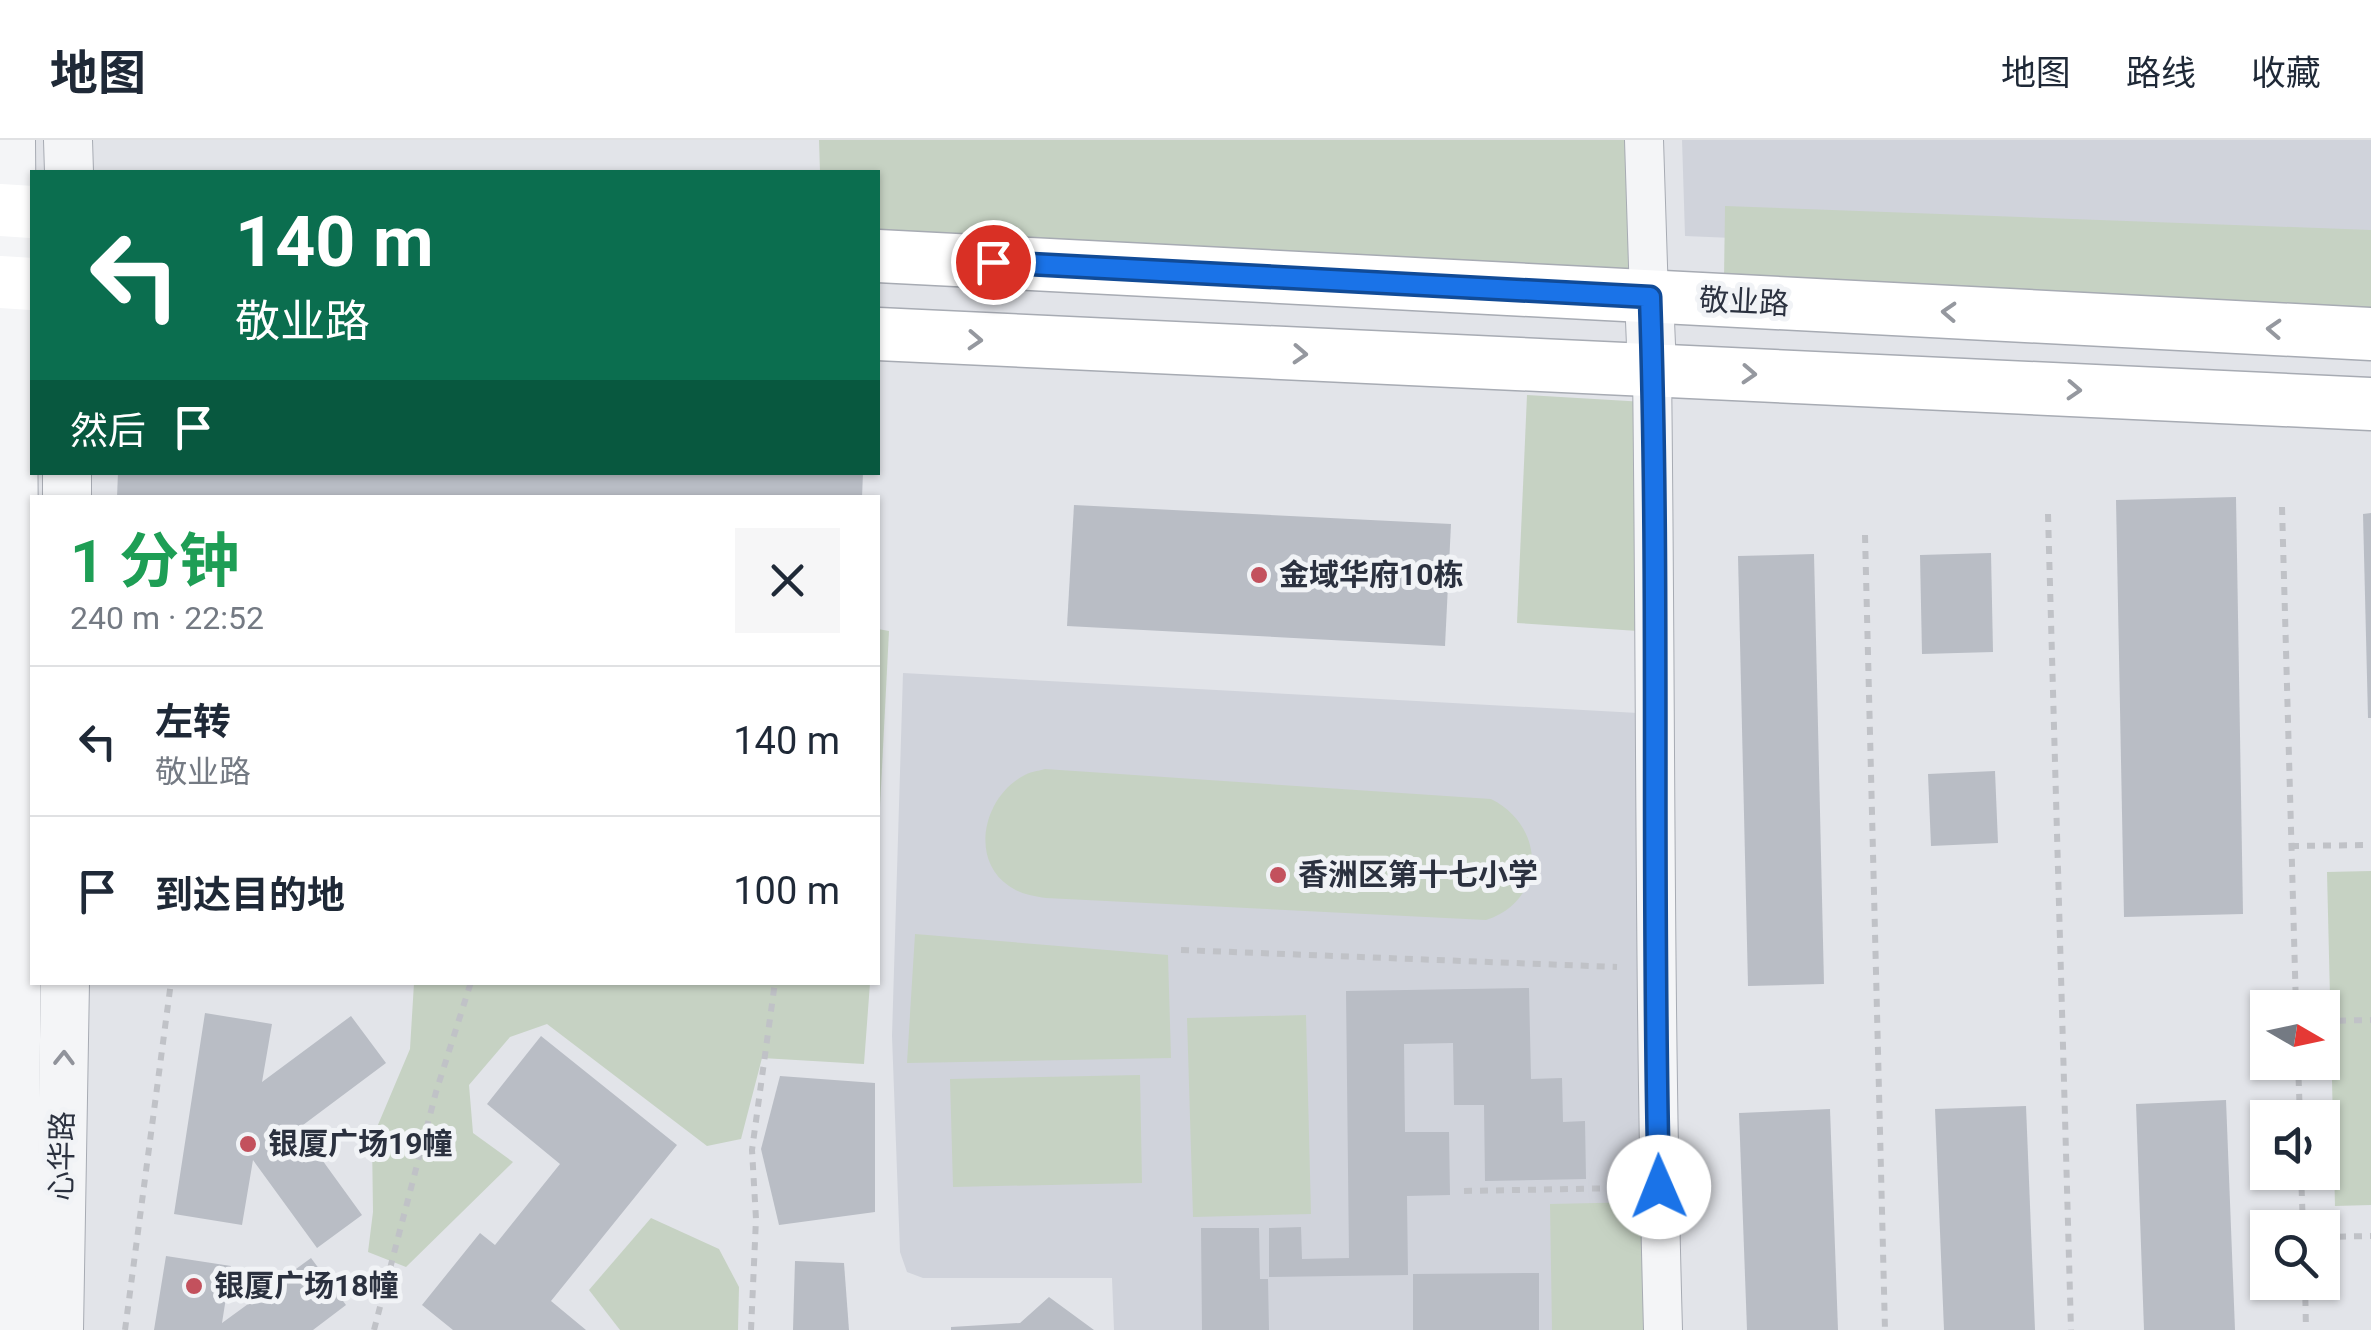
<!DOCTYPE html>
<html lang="zh">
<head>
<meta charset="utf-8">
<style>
	:root { --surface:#fff; --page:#f6f6f7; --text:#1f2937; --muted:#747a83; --line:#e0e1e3 }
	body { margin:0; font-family:Roboto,"Noto Sans SC",sans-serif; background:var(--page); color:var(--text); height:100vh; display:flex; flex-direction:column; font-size:38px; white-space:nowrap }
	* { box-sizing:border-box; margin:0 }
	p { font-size:32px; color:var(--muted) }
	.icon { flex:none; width:55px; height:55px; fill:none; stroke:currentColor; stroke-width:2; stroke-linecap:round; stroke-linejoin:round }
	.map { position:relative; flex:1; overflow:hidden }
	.drawer { position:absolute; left:30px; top:355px; width:850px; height:490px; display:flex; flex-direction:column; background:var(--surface); border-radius:0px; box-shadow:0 2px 8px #0004 }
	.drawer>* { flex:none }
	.top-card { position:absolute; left:30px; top:30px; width:850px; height:305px; border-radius:0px; box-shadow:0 2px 8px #0004; background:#0b6e4f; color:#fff; overflow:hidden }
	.needle { width:65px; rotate:99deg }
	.controls { position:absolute; left:2250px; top:850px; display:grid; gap:20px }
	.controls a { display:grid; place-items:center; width:90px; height:90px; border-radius:0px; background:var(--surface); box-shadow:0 2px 8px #0004; font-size:50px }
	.pin { position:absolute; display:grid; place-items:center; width:85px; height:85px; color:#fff; margin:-42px; border:5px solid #fff; border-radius:50%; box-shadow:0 2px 10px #0007 }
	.me { position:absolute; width:110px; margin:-55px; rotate:359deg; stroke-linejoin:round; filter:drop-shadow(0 0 8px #0008) }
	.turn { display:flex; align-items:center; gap:35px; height:210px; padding:0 40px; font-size:45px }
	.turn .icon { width:130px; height:130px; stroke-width:2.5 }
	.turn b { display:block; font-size:70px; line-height:85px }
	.then { display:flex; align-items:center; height:95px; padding:0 40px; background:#0003; gap:20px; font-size:38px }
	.round { display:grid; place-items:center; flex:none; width:105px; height:105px; border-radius:0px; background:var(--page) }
	.summary { display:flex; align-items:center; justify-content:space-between; height:170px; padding:0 40px }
	h1 { font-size:60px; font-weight:700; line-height:75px; color:#1e9e55 }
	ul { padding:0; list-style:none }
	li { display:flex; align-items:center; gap:30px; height:150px; padding:0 40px; border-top:2px solid var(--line) }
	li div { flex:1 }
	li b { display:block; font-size:38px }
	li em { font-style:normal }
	header { display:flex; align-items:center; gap:60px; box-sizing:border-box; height:140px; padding:0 50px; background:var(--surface); border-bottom:2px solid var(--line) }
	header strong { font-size:48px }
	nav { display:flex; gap:55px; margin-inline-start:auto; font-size:35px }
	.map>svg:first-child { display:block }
	.built { fill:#d0d3db }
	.green { fill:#c6d2c3 }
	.building { fill:#b9bdc5 }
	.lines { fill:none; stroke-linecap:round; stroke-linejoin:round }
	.minor-casing { stroke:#a7abb3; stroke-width:40 }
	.tertiary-casing { stroke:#a7abb3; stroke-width:50 }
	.secondary-casing { stroke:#a7abb3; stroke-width:55 }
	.path { stroke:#c0c2c7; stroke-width:6; stroke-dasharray:8 8; stroke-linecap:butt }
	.minor { stroke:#f4f5f7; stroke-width:38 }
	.tertiary { stroke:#f4f5f7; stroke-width:48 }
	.secondary { stroke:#fff; stroke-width:52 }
	.oneway { stroke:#95989f }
	.oneway2 { stroke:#90939b }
	.route-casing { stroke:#114b97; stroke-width:25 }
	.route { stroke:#1a73e8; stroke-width:18 }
	.poi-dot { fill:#c3515d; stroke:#f1f3f6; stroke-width:4 }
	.labels { text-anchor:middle; stroke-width:10; stroke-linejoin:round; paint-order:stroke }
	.street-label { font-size:30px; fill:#2b313f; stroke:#f1f3f6 }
	.poi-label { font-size:30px; font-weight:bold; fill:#2b313f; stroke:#f1f3f6; text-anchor:start }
</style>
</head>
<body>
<header>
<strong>地图</strong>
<nav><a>地图</a><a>路线</a><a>收藏</a></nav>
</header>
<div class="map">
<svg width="2371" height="1190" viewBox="0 0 2371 1190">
	<rect width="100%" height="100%" fill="#e2e4e9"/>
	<g class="built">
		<polygon points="1682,0 2371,0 2371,125 1685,96"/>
		<polygon points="903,533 1656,574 1665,1190 1114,1190 1112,1138 923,1138 907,1132 900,1112 892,896"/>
	</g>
	<g class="green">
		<polygon points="819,0 1644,0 1649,157 878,116 878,32 820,32"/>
		<polygon points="1725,66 2371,90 2371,178 1724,139"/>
		<polygon points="1527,255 1645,262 1638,491 1517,483"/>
		<polygon points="878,489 889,491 878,706"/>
		<path d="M1045,629l446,30c56,28 55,102 -5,121l-440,-22c-13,-2 -26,-4 -37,-12 -40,-27 -25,-89 14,-110 6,-4 15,-5 22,-7z"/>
		<polygon points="2371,731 2371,1065 2335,1066 2327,732"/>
		<polygon points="915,794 1168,815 1171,918 907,923"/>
		<polygon points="414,843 870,843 864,924 762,918 741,999 707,1006 547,884 510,897 469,945 473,993 513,1022 406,1127 368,1112 373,1072 372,999 410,909"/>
		<polygon points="1306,875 1311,1074 1193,1077 1187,878"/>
		<polygon points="1140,935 1142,1043 953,1047 950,939"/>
		<polygon points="1642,1062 1644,1190 1552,1190 1550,1064"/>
		<polygon points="651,1078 719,1109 739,1147 738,1190 620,1190 589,1150"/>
	</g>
	<g class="building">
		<polygon points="118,332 863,332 862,358 117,358"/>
		<polygon points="2236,357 2243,774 2124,777 2116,360"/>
		<polygon points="1074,365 1451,384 1445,506 1067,486"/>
		<polygon points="2371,373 2371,578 2368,578 2363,374"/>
		<polygon points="1991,413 1993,512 1922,514 1920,415"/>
		<polygon points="1814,414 1824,844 1748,846 1738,416"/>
		<polygon points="1995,631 1998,703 1931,706 1928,634"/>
		<polygon points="1529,848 1531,939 1562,938 1563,982 1585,981 1586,1039 1485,1041 1484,965 1454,965 1453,903 1404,904 1405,992 1449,992 1450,1055 1407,1056 1408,1135 1269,1137 1269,1088 1301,1087 1302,1119 1349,1118 1346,851"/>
		<polygon points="205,873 272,884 262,942 351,876 386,923 299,988 362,1075 317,1108 253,1020 242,1085 174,1074"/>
		<polygon points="541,896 677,1005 551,1161 586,1190 453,1190 422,1165 480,1093 495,1105 560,1024 487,964"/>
		<polygon points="780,936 875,943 875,1072 779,1085 761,1009"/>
		<polygon points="2226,960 2235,1190 2144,1190 2136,964"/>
		<polygon points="2026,966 2035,1190 1944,1190 1935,969"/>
		<polygon points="1830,969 1838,1190 1747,1190 1739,973"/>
		<polygon points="1201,1088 1259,1088 1260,1139 1268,1139 1269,1190 1202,1190"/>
		<polygon points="166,1116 231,1126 222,1183 311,1118 346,1165 313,1190 154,1190"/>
		<polygon points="795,1121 844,1123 849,1190 793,1190"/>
		<polygon points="1539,1133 1539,1190 1413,1190 1413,1134"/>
		<polygon points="1049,1157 1094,1190 951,1190 951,1187 1020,1183"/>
	</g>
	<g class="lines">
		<defs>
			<g id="minor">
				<polyline points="1644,0 1649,157"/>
				<path d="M1652,229c4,321 2,641 11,961"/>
			</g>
			<g id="tertiary">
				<polyline points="11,0 17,805 13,1190"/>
				<polyline points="68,0 69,32"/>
				<polyline points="1649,157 1652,229"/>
				<polyline points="67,358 67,332"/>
				<polyline points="59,1190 65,842"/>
			</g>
			<g id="secondary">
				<polyline points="0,70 32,72"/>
				<polyline points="878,116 2371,194"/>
				<polyline points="0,142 32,144"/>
				<polyline points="878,194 2371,264"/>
			</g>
		</defs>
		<use href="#minor" class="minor-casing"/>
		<use href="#tertiary" class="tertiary-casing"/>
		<use href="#secondary" class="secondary-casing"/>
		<g class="path">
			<polyline points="2282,367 2296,868"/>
			<polyline points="2048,374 2071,1190"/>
			<polyline points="1865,395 1885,1190"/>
			<polyline points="2291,706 2371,705"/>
			<polyline points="1181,810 1617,827"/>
			<polyline points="2322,881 2371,880"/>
			<polyline points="2298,922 2300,978"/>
			<polyline points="2301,1032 2303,1088"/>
			<polyline points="1464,1051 1623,1048"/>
			<polyline points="2322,1097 2371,1096"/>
			<polyline points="2305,1142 2306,1190"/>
			<polyline points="125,1190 171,842"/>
			<polyline points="374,1190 436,952 471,842"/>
			<polyline points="751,1190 756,1079 752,1010 775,842"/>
		</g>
		<use href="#minor" class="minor"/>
		<use href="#tertiary" class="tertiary"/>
		<use href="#secondary" class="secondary"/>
	</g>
	<defs><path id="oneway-chevron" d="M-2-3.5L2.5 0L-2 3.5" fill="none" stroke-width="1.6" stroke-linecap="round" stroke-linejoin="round" transform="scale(2.5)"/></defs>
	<g class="oneway">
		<use href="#oneway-chevron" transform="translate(1949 172) rotate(-177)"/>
		<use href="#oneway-chevron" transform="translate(2274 189) rotate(-177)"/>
		<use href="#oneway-chevron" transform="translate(975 200) rotate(3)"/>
		<use href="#oneway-chevron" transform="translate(1300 214) rotate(3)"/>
		<use href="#oneway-chevron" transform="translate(1749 234) rotate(3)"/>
		<use href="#oneway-chevron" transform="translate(2074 250) rotate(3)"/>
	</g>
	<use class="oneway2" href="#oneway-chevron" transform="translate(64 918) rotate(-89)"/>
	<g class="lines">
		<defs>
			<path id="route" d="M993,122l657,35c10,297 1,593 9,890"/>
		</defs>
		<use href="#route" class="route-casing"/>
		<use href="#route" class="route"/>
	</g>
	<g class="poi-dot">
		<circle cx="1259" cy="435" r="10"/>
		<circle cx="1278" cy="735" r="10"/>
		<circle cx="248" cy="1004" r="10"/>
		<circle cx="194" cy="1146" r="10"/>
	</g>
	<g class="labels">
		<g class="street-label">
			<text transform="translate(1744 162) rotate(3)" y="10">敬业路</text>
			<text transform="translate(62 1016) rotate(-89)" y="10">心华路</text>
		</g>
		<g class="poi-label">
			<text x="1279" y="445">金域华府10栋</text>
			<text x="1298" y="745">香洲区第十七小学</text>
			<text x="268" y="1014">银厦广场19幢</text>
			<text x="214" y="1156">银厦广场18幢</text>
		</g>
	</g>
</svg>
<div class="controls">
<a><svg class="needle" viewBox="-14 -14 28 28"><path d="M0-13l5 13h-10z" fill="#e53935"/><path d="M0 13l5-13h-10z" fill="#747a83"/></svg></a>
<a><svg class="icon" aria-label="sound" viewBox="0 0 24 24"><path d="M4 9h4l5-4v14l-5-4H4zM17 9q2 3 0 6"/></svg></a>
<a><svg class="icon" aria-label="search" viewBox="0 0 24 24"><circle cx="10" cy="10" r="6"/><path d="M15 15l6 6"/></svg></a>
</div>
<div class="pin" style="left:993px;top:122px;background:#d93025"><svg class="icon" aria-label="arrive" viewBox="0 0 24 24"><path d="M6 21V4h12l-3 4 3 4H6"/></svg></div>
<svg class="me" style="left:1659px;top:1047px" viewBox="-20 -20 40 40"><circle r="19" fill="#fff"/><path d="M0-13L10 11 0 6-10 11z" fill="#1a73e8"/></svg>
<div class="top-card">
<div class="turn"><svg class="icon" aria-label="left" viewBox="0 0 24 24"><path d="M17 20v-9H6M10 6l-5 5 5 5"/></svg><div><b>140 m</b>敬业路</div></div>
<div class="then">然后<svg class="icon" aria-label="arrive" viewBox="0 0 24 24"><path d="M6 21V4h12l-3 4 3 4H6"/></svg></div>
</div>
<section class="drawer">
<div class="summary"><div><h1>1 分钟</h1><p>240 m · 22:52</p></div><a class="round"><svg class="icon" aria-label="close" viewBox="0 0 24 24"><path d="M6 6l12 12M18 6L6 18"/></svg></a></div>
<ul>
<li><svg class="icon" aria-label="left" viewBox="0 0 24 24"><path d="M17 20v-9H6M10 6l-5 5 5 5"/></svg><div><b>左转</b><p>敬业路</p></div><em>140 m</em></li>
<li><svg class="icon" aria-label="arrive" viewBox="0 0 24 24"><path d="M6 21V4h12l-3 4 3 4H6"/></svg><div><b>到达目的地</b></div><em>100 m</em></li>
</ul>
</section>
</div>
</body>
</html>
